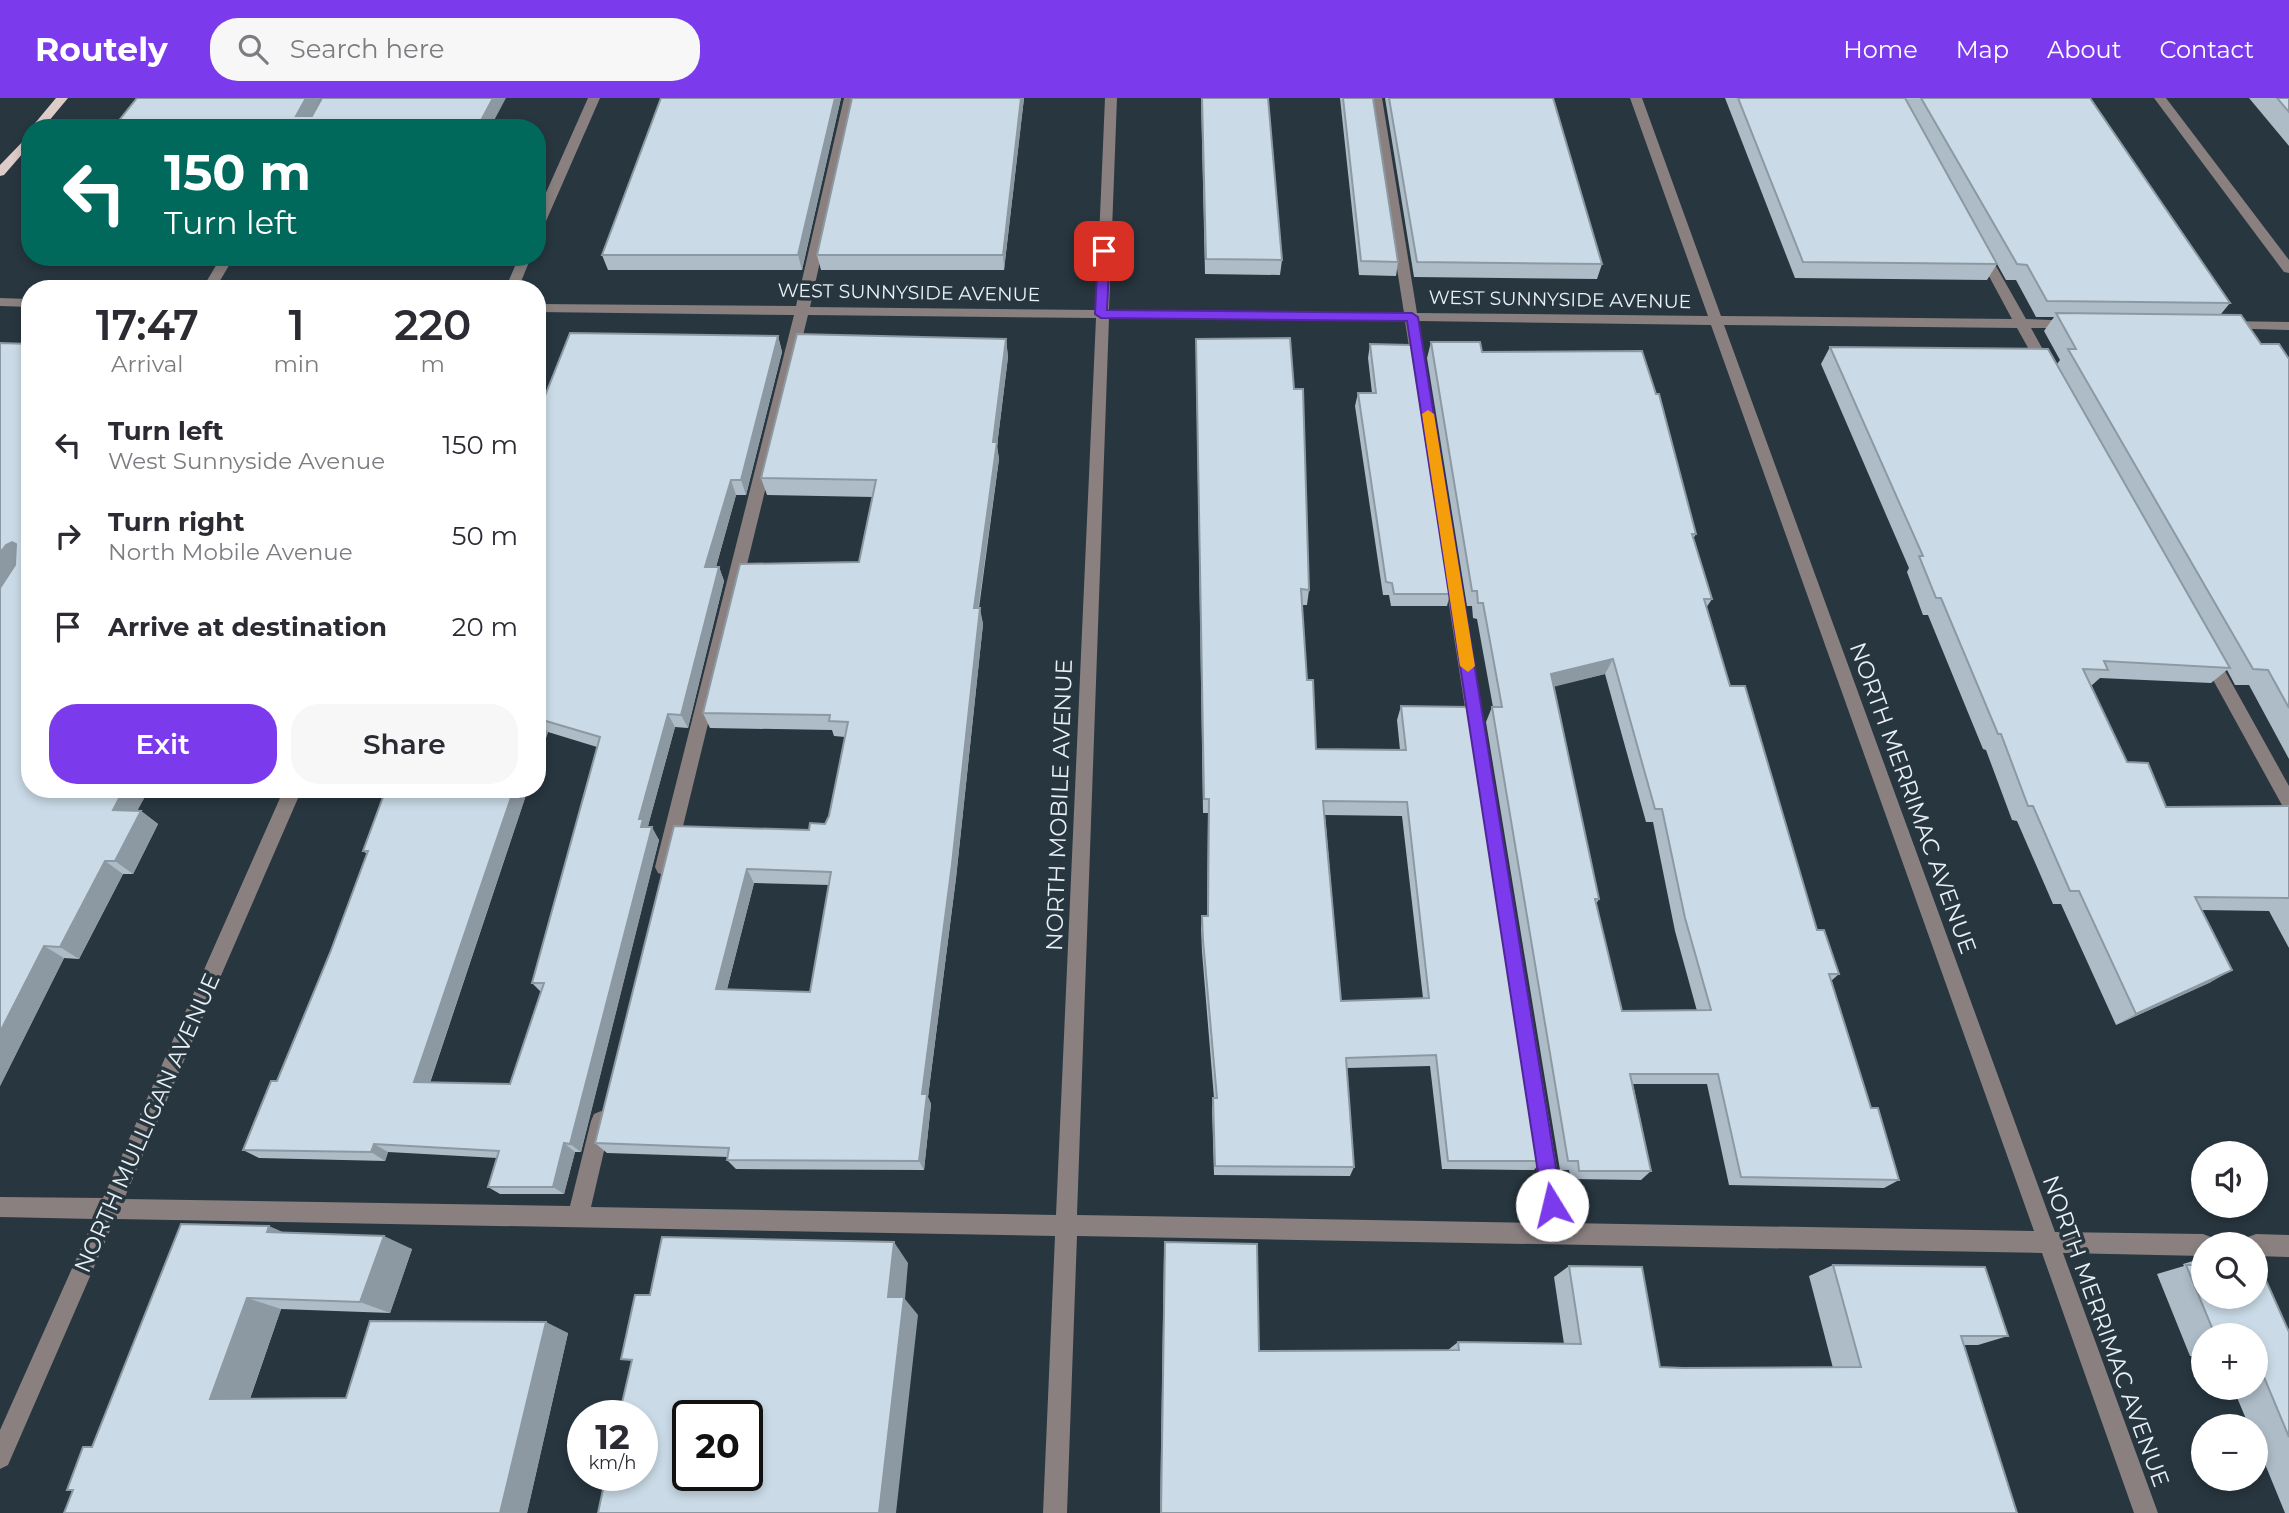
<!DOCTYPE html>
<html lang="en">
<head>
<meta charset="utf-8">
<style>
	:root { --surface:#fff; --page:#f7f7f7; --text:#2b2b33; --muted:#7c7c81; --accent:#7c3aed }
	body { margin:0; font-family:Montserrat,sans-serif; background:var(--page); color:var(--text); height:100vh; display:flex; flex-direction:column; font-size:26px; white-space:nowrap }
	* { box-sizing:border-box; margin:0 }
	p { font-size:23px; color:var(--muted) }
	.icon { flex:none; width:38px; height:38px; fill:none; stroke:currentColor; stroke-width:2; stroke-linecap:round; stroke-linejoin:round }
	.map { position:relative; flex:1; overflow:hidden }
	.details { position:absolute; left:21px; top:182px; width:525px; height:518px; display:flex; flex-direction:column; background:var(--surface); border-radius:28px; box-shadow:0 4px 10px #0003 }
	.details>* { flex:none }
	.top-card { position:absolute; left:21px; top:21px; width:525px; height:147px; border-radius:28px; box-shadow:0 4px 10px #0003; background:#00695c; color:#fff; overflow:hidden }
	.tools { position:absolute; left:2191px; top:1043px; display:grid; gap:14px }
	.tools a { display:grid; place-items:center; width:77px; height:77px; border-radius:50%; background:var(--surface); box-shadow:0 4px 10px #0003; font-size:35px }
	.speed { position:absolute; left:567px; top:1302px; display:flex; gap:14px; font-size:35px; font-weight:700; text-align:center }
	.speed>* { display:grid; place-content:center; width:91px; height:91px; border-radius:50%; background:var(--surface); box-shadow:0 4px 10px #0003; line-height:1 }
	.speed small { font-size:18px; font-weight:400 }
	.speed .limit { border:4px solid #111; border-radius:10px; background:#fff; color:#111 }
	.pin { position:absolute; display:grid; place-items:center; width:60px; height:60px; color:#fff; margin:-30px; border-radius:14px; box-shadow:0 4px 10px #0006 }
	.me { position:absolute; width:77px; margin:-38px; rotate:351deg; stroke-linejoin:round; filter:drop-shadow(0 0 5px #0008) }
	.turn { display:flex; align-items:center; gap:24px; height:147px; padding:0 28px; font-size:32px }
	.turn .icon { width:91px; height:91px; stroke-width:2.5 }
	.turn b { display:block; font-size:49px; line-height:60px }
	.eta { display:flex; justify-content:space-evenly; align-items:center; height:119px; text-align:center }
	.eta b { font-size:42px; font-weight:600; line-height:49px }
	.action { display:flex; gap:14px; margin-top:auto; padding:14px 28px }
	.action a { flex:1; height:80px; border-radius:28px; background:var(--accent); color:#fff; font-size:28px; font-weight:600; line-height:80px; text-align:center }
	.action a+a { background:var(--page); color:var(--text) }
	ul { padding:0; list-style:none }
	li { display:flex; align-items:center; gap:21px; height:91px; padding:0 28px }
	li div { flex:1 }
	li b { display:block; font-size:26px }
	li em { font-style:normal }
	header { display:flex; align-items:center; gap:42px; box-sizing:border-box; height:98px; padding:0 35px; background:var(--accent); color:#fff }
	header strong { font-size:33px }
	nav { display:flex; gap:38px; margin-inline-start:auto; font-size:24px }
	.search { width:490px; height:63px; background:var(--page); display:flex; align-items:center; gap:18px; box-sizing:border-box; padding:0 24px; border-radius:28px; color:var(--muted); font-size:26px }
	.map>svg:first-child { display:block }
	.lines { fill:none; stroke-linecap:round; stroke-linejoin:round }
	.minor { fill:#89807f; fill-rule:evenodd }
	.major { fill:#deccc9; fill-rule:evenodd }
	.wall { fill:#aebcc7; fill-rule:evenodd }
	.shaded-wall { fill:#8d99a2 }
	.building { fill:#cadbe7; stroke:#8d99a2; stroke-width:2; fill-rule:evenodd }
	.route { fill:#7c3aed; stroke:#51269a; stroke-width:2 }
	.slow { fill:#f59e0b }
	.labels { text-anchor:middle; stroke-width:7; stroke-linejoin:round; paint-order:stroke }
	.far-street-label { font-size:19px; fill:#e8f0f6; stroke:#28363f }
	.street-label { font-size:23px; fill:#e8f0f6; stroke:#28363f }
</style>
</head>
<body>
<header>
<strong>Routely</strong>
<div class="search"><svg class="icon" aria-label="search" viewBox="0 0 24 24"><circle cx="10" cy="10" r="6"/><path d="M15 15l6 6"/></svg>Search here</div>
<nav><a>Home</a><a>Map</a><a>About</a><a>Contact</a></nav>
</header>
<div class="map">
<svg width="2289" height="1415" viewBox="0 0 2289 1415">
	<rect width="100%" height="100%" fill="#28363f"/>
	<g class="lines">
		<g class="minor">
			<polygon points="588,0 600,0 543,130 537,134 537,115"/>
			<path d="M844,0h12l-46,209 286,3 9,-212h12l-8,212 295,3 -34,-215h12l35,215 291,3 -78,-218h12l79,218 291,3 -36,-67 6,-4 6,4 38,67 51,2 2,3 -7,4h-41l22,40 -7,5 -5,-2 -24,-43 -293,-3 331,907 148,2 8,3 2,7h-10v12l-140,-3 95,260h-24l-92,-260 -965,-17 -10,277h-24l12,-277 -940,-17 -107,246 -8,4v-39l94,-211 -94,-2v-20l103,1 181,-409h18l-178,410 446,7 21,-85 3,-7 7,-3 7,3 3,7 -20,86 465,8 40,-897 -288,-3 -135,552 -3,6 -6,2 -6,-2 -3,-6 139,-552 -257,-3v-8l259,2zM1109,220l296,3 140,902 -468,-8zM1418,223l293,4 323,906 -468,-8z"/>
			<polygon points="2154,0 2166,0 2289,162 2289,175 2284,174"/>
			<polygon points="221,159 234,159 215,191 202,191"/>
			<polygon points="519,159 531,159 518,191 505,191"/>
			<polygon points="0,200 30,201 30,209 0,208"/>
			<polygon points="2226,223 2289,224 2289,232 2221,230 2221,224"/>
			<polygon points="2209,554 2215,555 2289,688 2289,711 2283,709 2201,560"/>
			<polygon points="2256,1136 2289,1137 2289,1159 2256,1158 2256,1146 2246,1146 2248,1139"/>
		</g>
		<g class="major">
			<polygon points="56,0 68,0 43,30 31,30"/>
			<polygon points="30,36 30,47 4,77 0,78 0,67"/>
		</g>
	</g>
	<g class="wall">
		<polygon points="841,0 802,172 608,172 602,157"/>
		<polygon points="852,0 1024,0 1004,172 821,172 817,157"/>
		<polygon points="1201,0 1268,0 1282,162 1280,177 1205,176"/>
		<polygon points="1340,0 1373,0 1398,164 1396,178 1359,177"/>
		<polygon points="1385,0 1553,0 1602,166 1597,181 1414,179"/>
		<polygon points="1725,0 2090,0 2230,205 2221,216 2261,246 2289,261 2289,661 2249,587 2235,587 2227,572 2211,585 2100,580 2091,588 2127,664 2166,709 2289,708 2289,850 2269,813 2201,812 2211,884 2116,927 2061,806 2053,806 2017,723 2012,722 1986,652 1983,651 1928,517 1923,517 1907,474 1909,470 1821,266 1830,249 2057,266 2060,262 2044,233 2054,219 2036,219 2016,182 2006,182 1997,166 1987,182 1795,180"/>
		<polygon points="2249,0 2289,0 2289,48"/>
		<polygon points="30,140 30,154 24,147"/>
		<polygon points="34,159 215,159 210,162 35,161"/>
		<polygon points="236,159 419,159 415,167 314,165 312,161"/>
		<polygon points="778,238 782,254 746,397 736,397 716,469 719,469 724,483 688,630 675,629 648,728 659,742 581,1054 575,1054 564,1096 500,1096 488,1089 497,1060 388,1054 385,1063 259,1060 243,1052 277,983 330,855 367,756 363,753 528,691 430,985 510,986 541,894 532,885 597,649 548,634 537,665 537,332 539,327 537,323 537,318"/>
		<path d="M1006,241l2,18 -11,89 2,13 -20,149 4,16 -27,254 -28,219 3,7 -7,66 -188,-1 -9,-9 1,-3 -121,-4 -12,-10 79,-317 135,4 16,-6 4,-8 16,-79 -11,-1 -2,-6 -122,-2 -7,-15 156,-151 14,-65 -106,-2 -6,-17zM754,785l75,2 -19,107 -83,-3z"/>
		<path d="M1196,241l113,251 -2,15h-5l5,75 9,69 84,1 -3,-30 4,-14 141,455 -8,9 -92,-1 -12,-103 -83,2 7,99 -4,9 -136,-1 -2,-67 1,-10h1l-12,-146 -1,-24 1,-12h5l1,-103h-5l-7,-457zM1325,717l77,1 21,182 -82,3z"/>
		<path d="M1431,244l51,10 214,182 -3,5 19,60 -6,9 24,78 87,244 22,44 -8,7 40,127 28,72 -15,8 -155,-3 -22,-101h-74l18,87 -10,9 -70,-1 -2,-9h-9l-74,-448 6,-15h1l-16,-88 -4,-1 -1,-12h-5l-40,-248zM1605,576l41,148h7l22,109 22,80h-75l-26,-107 3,-5 -45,-213z"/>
		<polygon points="0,245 149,691 137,713 141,713 158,726 133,776 123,776 79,861 64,860 0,988"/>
		<polygon points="1370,246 1450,496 1447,508 1391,508 1389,497 1383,497 1355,308 1358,295 1372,295 1368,260"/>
		<polygon points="284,1134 412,1151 390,1215 281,1211 250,1301 346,1300 568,1235 527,1415 64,1415 92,1349"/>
		<polygon points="1164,1156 1259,1253 1448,1252 1458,1244 1564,1246 1554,1179 1569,1168 1660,1269 1683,1270 1833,1270 1809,1178 1833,1167 2008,1238 1978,1247 1964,1247 2017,1415 1160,1415"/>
		<polygon points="2203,1160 2203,1199 2289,1234 2289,1415 2285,1415 2256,1344 2256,1328 2249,1328 2233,1290 2256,1290 2256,1237 2203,1237 2203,1258 2190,1258 2157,1176 2184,1168 2183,1166"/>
	</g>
	<g class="shaded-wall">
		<polygon points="306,0 321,0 305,30 296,18"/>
		<polygon points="493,0 506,0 490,30 477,30"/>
		<polygon points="835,0 841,0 802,172 798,157"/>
		<polygon points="1021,0 1024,0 1004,172 1003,157"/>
		<polygon points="410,159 419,159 415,167"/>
		<polygon points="778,238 782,254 746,397 741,382"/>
		<polygon points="1006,241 1008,259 997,348 999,361 976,526 974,510"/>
		<polygon points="731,382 736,397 712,483 705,469"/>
		<polygon points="12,444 29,460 0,496 0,455 6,447"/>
		<polygon points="719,469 724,483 688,630 681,617"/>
		<polygon points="980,510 983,526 956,780 928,999 931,1006 924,1072 919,1063 922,996"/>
		<polygon points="1613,561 1605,576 1545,591 1551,576"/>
		<polygon points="668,616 675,629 648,728 651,732 652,729 659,742 581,1054 570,1046 641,729 639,721"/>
		<polygon points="539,621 548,634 537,665 537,624"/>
		<polygon points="124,691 149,691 130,726 113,712"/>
		<polygon points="514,691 528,691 427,993 414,984"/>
		<polygon points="141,713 158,726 133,776 115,763"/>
		<polygon points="105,763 123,776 79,861 60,849"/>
		<polygon points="747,771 754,785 724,903 716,891"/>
		<polygon points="44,848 64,860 0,988 0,934"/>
		<polygon points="2232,872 2211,884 2116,927 2136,916"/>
		<polygon points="564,1045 575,1054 564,1096 553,1089"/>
		<polygon points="374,1046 388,1054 385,1063 371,1054"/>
		<polygon points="269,1128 301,1142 267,1134"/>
		<polygon points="384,1138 412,1151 390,1215 360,1204"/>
		<polygon points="894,1144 908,1165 905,1201 918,1217 896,1415 879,1415 888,1199"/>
		<polygon points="247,1200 281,1211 247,1309 210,1301"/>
		<polygon points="546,1224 568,1235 527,1415 500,1415"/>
	</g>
	<g class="building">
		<polygon points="137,0 306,0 296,18 312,18 322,0 493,0 477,30 113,30"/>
		<polygon points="661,0 835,0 798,157 602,157"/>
		<polygon points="852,0 1021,0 1003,157 817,157"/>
		<polygon points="1202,0 1268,0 1282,162 1206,161"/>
		<polygon points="1343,0 1373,0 1398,164 1361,163"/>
		<polygon points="1389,0 1553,0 1602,166 1417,164"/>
		<polygon points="1738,0 1905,0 1997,166 1803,164"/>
		<polygon points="1921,0 2090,0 2230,205 2047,203 2027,167 2017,166"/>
		<polygon points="2277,0 2289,0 2289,14"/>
		<polygon points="30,140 30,148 24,147"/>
		<polygon points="2056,215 2241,217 2261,246 2279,246 2289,261 2289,610 2268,572 2253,571 2068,251 2076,251"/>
		<polygon points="570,235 778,238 741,382 731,382 705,469 719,469 681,617 668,616 639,721 643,721 641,729 652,729 570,1046 564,1045 553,1089 488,1089 499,1053 374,1046 371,1054 243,1052 271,983 277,983 330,855 368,753 363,753 386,691 514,691 414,984 510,986 544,885 532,885 600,639 539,621 537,624 537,332 541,321 537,321 537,318"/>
		<path d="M797,236l209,5 -13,103h4l-23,166h6l-28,256 -30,230h5l-8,67 -192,-1 2,-12 -134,-5 79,-317 135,4 1,-7 15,1 4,-8 19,-94 -19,-1 1,-6 -127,-2 37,-149 119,-2 17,-82 -115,-2zM747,771l84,3 -21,120 -94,-3z"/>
		<path d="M1290,240l4,51h9l6,201 -8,-1 6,91h6l3,69 90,1 -5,-44 69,1 72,454h-94l-12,-106 -90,3 8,109 -139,-1 -2,-68h4l-14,-158 -1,-24h6l1,-117h-5l-8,-460zM1323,703l84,1 22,196 -88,3z"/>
		<path d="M1431,244h49l2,10 160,-1 14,43h3l37,140h-4l20,65h-8l26,87h15l72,244h7l15,44h-10l42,134h7l21,72 -158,-3 -23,-103h-88l21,97h-72l-1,-10h-10l-76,-454h10l-19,-104h-5l-1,-12h-5zM1613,561l42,150h7l23,109 26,92 -89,1 -27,-112h4l-48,-225z"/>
		<polygon points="0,245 30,246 30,691 124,691 113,712 141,713 115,763 105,763 60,849 44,848 0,934 0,490 15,467 16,446 12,444 6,447 0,455"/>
		<polygon points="1370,246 1411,247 1450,496 1394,496 1392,485 1386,484 1358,295 1376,295"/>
		<polygon points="1830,249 2048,251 2230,570 2104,563 2108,572 2083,571 2127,664 2148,665 2166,709 2289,708 2289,800 2195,799 2232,872 2136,916 2079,793 2070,793 2033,708 2028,708 2001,636 1998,636 1941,500 1936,500 1919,458 1923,458"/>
		<polygon points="181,1126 269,1128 267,1134 384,1138 360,1204 247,1200 210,1301 346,1300 370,1223 546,1224 500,1415 64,1415 73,1392 67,1392 83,1349 92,1349"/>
		<path d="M662,1139l232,5 -6,55h16l-25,216h-281l8,-38h36v-59h-23l13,-56 -11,-1 14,-64h15zM688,1318h59v59h-59z"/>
		<polygon points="2248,1142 2250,1146 2241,1146"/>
		<polygon points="1165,1144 1257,1146 1259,1253 1459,1252 1458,1244 1581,1246 1569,1168 1642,1169 1660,1269 1683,1270 1861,1269 1833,1167 1985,1169 2008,1238 1961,1238 2017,1415 1161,1415"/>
		<polygon points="2256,1160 2289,1234 2289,1339 2256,1260 2256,1237 2215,1237 2186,1167 2203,1167 2203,1199 2256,1199"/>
	</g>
	<polygon class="route" points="1104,150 1110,153 1107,212 1412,215 1418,219 1562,1107 1559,1114 1552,1117 1546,1114 1543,1107 1407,223 1101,220 1095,216 1098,153"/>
	<polygon class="slow" points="1428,312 1434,316 1475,568 1468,574 1460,568 1422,316"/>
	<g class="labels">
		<g class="far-street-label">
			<text transform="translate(909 194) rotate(1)" y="7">WEST SUNNYSIDE AVENUE</text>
			<text transform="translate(1560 201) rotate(1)" y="7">WEST SUNNYSIDE AVENUE</text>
		</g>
		<g class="street-label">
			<text transform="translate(1913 700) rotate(70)" y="8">NORTH MERRIMAC AVENUE</text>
			<text transform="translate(1059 707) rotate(-88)" y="8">NORTH MOBILE AVENUE</text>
			<text transform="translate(147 1025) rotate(-66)" y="8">NORTH MULLIGAN AVENUE</text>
			<text transform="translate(2106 1233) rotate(70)" y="8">NORTH MERRIMAC AVENUE</text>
		</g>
	</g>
</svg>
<div class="tools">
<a><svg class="icon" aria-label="sound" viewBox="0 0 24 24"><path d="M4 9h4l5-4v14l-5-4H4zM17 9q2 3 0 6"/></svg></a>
<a><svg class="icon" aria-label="search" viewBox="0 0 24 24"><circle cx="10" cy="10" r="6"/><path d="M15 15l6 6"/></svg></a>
<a>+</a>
<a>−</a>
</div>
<div class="speed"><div>12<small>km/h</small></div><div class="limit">20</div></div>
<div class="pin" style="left:1104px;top:153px;background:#d93025"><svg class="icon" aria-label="arrive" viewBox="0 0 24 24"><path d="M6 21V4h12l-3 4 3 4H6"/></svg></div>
<svg class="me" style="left:1552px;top:1107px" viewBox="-20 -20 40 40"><circle r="19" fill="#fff"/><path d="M0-13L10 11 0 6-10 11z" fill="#7c3aed"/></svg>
<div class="top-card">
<div class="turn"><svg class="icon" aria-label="left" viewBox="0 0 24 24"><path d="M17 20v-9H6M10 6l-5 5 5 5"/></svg><div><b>150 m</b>Turn left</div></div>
</div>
<section class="details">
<div class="eta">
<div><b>17:47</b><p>Arrival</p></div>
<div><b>1</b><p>min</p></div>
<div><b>220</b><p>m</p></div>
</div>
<ul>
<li><svg class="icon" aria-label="left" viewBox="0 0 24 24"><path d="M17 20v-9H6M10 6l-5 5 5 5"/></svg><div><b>Turn left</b><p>West Sunnyside Avenue</p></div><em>150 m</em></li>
<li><svg class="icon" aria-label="right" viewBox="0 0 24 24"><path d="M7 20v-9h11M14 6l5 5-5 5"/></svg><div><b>Turn right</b><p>North Mobile Avenue</p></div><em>50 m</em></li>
<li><svg class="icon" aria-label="arrive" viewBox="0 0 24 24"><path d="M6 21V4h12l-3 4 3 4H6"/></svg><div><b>Arrive at destination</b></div><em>20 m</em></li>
</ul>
<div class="action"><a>Exit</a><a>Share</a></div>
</section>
</div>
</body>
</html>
